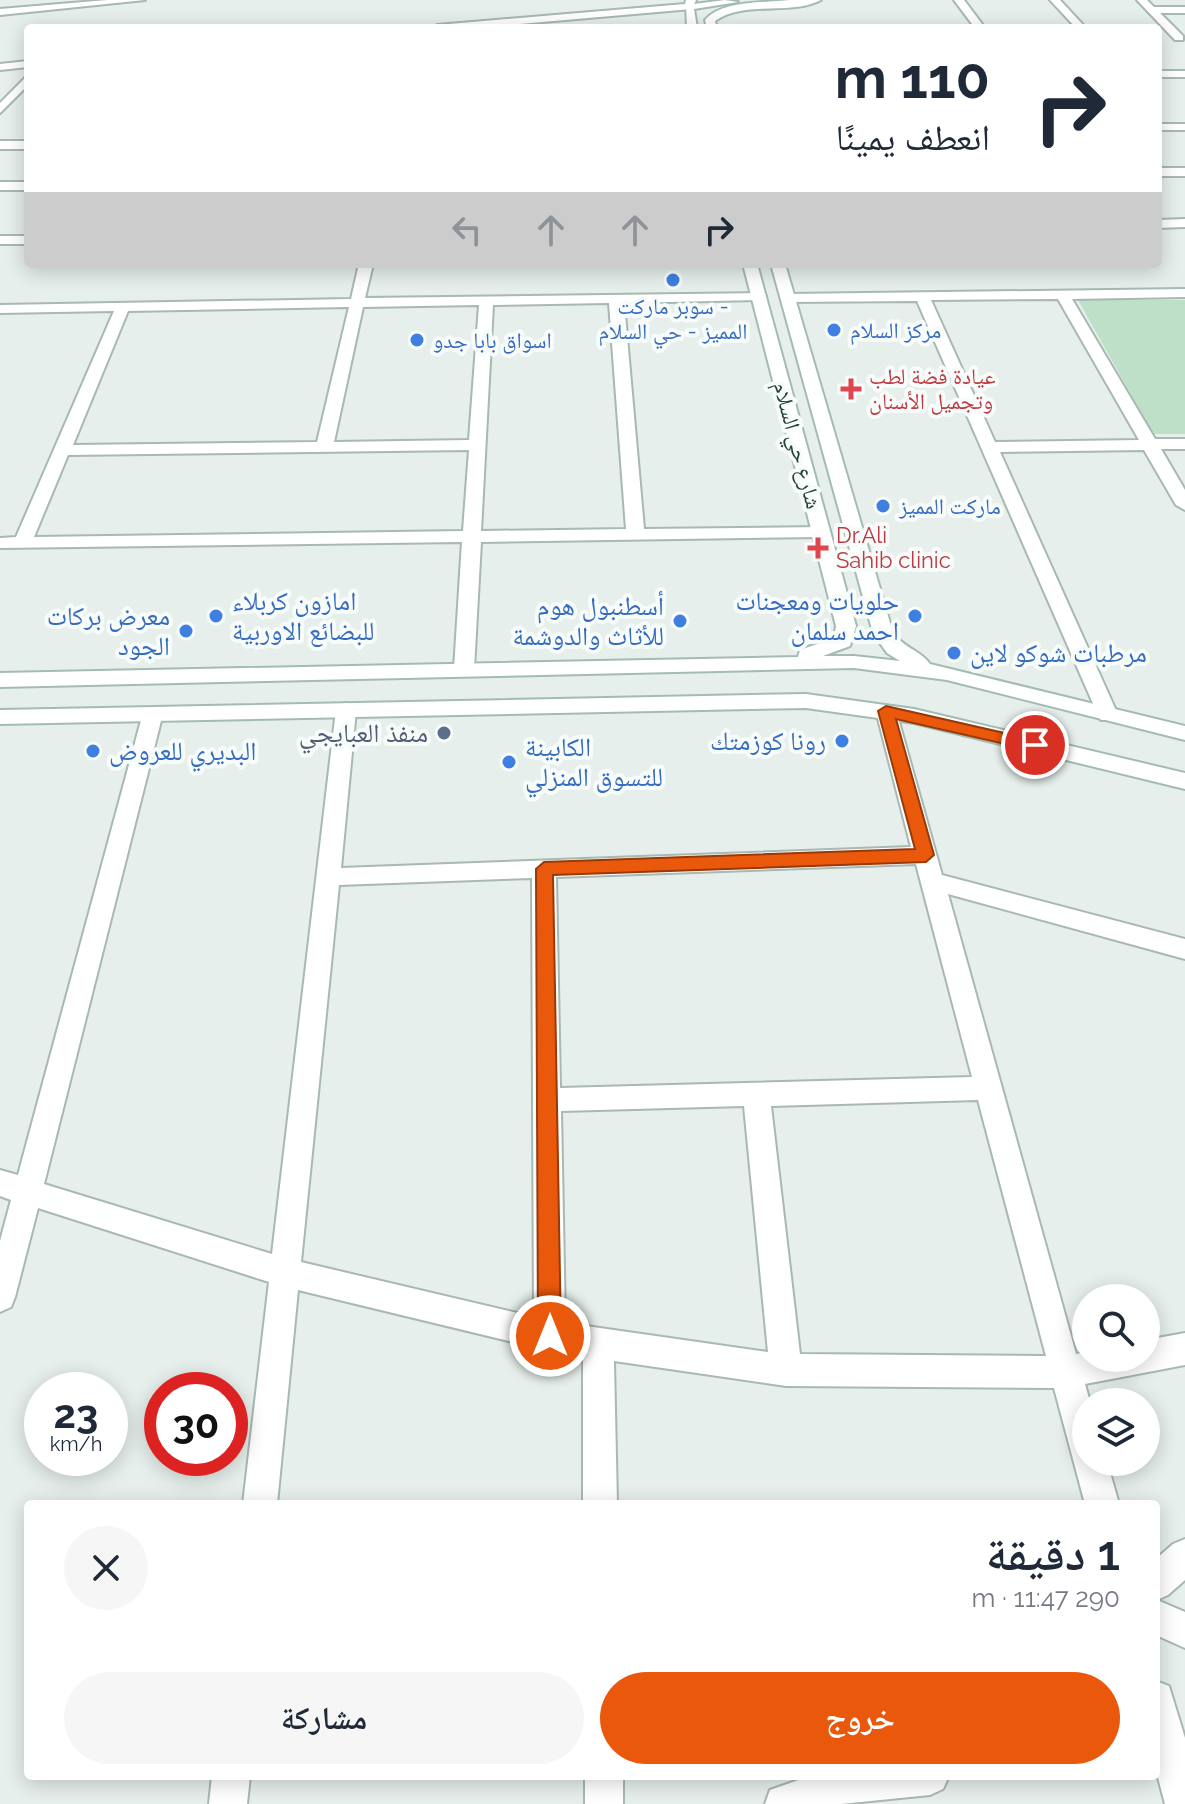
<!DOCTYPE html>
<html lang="ar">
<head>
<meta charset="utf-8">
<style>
	:root { --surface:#fff; --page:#f6f6f7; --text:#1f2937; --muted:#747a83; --accent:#ea580c }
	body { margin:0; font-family:Raleway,"Noto Naskh Arabic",sans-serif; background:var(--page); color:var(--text); direction:rtl; height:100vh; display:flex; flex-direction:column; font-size:30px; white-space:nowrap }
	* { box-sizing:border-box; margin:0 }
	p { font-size:26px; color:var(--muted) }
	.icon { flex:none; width:44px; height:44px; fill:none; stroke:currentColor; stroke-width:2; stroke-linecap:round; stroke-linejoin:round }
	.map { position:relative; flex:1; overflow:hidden; direction:ltr }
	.panel { position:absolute; left:24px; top:1500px; width:1136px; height:280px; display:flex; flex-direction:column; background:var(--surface); border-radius:8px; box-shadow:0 4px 20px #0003; direction:rtl }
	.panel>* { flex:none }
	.banner { position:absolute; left:24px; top:24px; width:1138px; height:244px; border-radius:8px; box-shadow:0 4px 20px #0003; direction:rtl; background:#fff; color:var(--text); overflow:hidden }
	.fabs { position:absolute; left:1072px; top:1284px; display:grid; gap:16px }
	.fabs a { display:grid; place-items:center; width:88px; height:88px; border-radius:50%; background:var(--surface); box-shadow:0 4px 20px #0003; font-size:40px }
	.speed { position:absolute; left:24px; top:1372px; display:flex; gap:16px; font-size:40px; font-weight:700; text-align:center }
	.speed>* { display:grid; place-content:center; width:104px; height:104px; border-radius:50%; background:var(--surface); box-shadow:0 4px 20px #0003; line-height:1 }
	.speed small { font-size:20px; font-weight:400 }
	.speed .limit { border:12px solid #d22; background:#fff; color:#111 }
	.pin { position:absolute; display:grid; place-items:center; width:68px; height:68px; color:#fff; margin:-34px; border:4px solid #fff; border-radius:50%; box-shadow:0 2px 8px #0007 }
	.me { position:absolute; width:88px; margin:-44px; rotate:0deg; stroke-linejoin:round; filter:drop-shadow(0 0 6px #0008) }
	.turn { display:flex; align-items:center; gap:28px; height:168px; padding:0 40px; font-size:36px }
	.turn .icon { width:104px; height:104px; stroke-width:2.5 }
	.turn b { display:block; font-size:56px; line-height:68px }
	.lanes { display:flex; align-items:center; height:76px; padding:0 40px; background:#0003; justify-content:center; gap:40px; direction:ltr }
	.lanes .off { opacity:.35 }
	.round { display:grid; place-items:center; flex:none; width:84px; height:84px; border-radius:42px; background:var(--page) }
	.head { display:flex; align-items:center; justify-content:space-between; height:136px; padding:0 40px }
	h1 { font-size:48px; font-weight:600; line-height:60px }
	.cta { display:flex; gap:16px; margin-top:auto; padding:16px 40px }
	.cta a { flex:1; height:92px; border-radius:48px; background:var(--accent); color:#fff; font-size:32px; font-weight:600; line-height:92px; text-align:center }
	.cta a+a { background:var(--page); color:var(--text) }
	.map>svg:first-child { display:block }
	.green { fill:#bfe0c8 }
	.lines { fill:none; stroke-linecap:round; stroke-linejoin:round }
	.minor-casing { stroke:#a8b8b2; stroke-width:4 }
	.tertiary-casing { stroke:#a8b8b2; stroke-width:4 }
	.secondary-casing { stroke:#a4bbb3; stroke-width:4 }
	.minor { fill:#fff; fill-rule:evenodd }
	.tertiary { fill:#fff; fill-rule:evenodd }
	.secondary { fill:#fff; fill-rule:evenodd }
	.route { fill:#ea580c; stroke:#983908; stroke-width:2 }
	.shop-dot { fill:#3f7fe0; stroke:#f7fbf9; stroke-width:3 }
	.health-dot { fill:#e0444e; stroke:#f7fbf9; stroke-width:3 }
	.service-dot { fill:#5c6f8a; stroke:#f7fbf9; stroke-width:3 }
	.labels { text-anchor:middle; stroke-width:8; stroke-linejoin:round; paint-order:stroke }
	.far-shop-label { font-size:22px; fill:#366cbe; stroke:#f7fbf9; text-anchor:start }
	.far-health-label { font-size:22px; fill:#be3a42; stroke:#f7fbf9; text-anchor:start }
	.far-street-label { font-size:22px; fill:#24423a; stroke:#f7fbf9 }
	.shop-label { font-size:26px; fill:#366cbe; stroke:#f7fbf9; text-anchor:start }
	.service-label { font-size:26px; fill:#4e5e75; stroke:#f7fbf9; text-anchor:end }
</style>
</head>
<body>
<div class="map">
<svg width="1185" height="1804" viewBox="0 0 1185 1804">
	<rect width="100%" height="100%" fill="#e6efeb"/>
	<polygon class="green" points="1078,300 1185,300 1185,434 1153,434"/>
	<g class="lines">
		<defs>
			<g id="minor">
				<polygon points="107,0 145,0 0,15 0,9"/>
				<polygon points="686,0 696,0 692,9 473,28 432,28 437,25 685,4"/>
				<polygon points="1050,0 1060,0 1086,28 1076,28"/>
				<polygon points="1137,0 1147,0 1154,7 1185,7 1185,13 1160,13 1183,36 1183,40 1175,40"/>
				<polygon points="28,61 28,67 0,70 0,64"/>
				<rect x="1158" y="71" width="27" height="6"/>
				<polygon points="28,75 28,85 0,113 0,103"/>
				<rect x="1158" y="124" width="27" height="6"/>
				<rect x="0" y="141" width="28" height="8"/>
				<rect x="1158" y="168" width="27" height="8"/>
				<rect x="0" y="182" width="28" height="8"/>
				<path d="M359,264h14l-8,34 399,-5 2,3 -7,4 -135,3 20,226 177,-2 9,5 -9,5 -340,5 -7,127 -10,7 -10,-7 8,-127 -462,6v-10l16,-1 98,-226 -114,2v-8l351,-6zM609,303l17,226 -145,2 12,-226zM479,305l-10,135 -135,2 29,-135zM349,307l-32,135 -244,3 55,-134zM469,450l-6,81 -429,6 34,-82z"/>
				<path d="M1185,289v8l-113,2 83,140h30v10h-24l24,41v20l-9,-5 -32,-55 -144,2 118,263 -3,5h-14l-3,-5 -181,-414 -129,1 -7,-4 7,-4zM1058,299l81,141 -144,2 -64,-142z"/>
				<path d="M346,703l7,2 3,5 -15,158 570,-21 -35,-136 3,-5h14l3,5 46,164 243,64v20l-237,-65 128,460 10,-2v6h60v-18l39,-7v32l-100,19 5,18h-4v60h21l12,42h-34l-31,-116 -268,-2 -172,-25 3,143h-34v-148l-33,-5 -252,-61 -21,214h-34l26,-222 -231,-74 -23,89 -4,10 -11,5v-71l11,-41 -11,-4v-26l18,5 125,-462 3,-5h14l3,5 -119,471 228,70 64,-544 3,-5zM916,864l56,213 -412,11 -4,-211zM532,878l2,439 -233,-55 38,-377zM978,1100l68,256 -246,-2 -29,-248zM744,1106l24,246 -203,-29 -4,-212z"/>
				<polygon points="1185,1539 1185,1580 1168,1595 1157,1600 1185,1612 1185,1648 1156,1635 1156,1559 1173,1544"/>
				<polygon points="1156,1681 1169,1686 1185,1738 1185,1804 1165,1804 1156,1770"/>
				<polygon points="212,1776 250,1776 247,1804 209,1804"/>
				<rect x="585" y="1776" width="38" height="28"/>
				<polygon points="810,1776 949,1776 943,1789 930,1795 841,1804 765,1804 770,1790"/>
			</g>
			<g id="tertiary">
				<polygon points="954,0 964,0 985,28 975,28"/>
				<polygon points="1185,219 1185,227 1158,228 1158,220"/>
				<rect x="0" y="236" width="28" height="8"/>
			</g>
			<g id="secondary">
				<polygon points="725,0 738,2 694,9 697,28 687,28 686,5"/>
				<path d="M790,0h31c-30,16 -77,0 -106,21l2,7h-10l-2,-8c17,-20 60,-17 85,-20z"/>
				<path d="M743,264h14l99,362 -6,20 -27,10h31l46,5 -13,-8 -14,-20 -102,-369h14l108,369c11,15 28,18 37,31l255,62v14l-238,-60 -93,-12 -854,19v-14l798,-16 2,-7 34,-12 2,-12z"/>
				<polygon points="806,694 914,709 1185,773 1185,789 914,723 806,708 0,724 0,710"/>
			</g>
		</defs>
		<use href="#minor" class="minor-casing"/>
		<use href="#tertiary" class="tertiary-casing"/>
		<use href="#secondary" class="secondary-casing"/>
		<use href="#minor" class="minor"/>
		<use href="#tertiary" class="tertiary"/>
		<use href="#secondary" class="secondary"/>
	</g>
	<polygon class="route" points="886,706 1035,740 1043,745 1035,751 896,719 934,855 926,862 553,875 561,1336 558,1344 550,1348 541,1344 538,1336 536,869 544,862 915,849 878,711"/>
	<g class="shop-dot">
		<circle cx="673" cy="280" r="8"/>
		<circle cx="834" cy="330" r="8"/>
		<circle cx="417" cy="340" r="8"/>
		<circle cx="883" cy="506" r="8"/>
		<circle cx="216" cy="616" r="8"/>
		<circle cx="915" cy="616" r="8"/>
		<circle cx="680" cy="621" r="8"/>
		<circle cx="186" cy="631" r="8"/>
		<circle cx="954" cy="653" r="8"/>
		<circle cx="842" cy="741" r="8"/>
		<circle cx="93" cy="751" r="8"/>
		<circle cx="509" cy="762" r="8"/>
	</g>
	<g class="health-dot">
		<path d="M847 377h8v8h8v8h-8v8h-8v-8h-8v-8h8z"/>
		<path d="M814 536h8v8h8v8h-8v8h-8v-8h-8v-8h8z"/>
	</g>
	<circle class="service-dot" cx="444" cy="733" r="8"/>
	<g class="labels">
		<g class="far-shop-label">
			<text x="673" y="314" text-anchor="middle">سوبر ماركت -<tspan x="673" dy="25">المميز - حي السلام</tspan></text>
			<text x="850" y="338">مركز السلام</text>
			<text x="433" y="348">اسواق بابا جدو</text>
			<text x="899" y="514">ماركت المميز</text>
		</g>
		<g class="far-health-label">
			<text x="869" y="384">عيادة فضة لطب<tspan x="869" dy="25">وتجميل الأسنان</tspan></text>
			<text x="836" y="543">Dr.Ali<tspan x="836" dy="25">Sahib clinic</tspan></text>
		</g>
		<g class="far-street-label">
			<text transform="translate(798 445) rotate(75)" y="8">شارع حي السلام</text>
		</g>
		<g class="shop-label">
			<text x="232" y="610">امازون كربلاء<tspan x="232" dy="30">للبضائع الاوربية</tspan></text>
			<text x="899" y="610" text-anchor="end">حلويات ومعجنات<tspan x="899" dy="30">احمد سلمان</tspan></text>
			<text x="664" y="615" text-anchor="end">أسطنبول هوم<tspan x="664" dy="30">للأثاث والدوشمة</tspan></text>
			<text x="170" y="625" text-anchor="end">معرض بركات<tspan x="170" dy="30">الجود</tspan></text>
			<text x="970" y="662">مرطبات شوكو لاين</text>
			<text x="826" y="750" text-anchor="end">رونا كوزمتك</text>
			<text x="525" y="756">الكابينة<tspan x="525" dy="30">للتسوق المنزلي</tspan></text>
			<text x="109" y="760">البديري للعروض</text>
		</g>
		<g class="service-label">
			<text x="428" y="742">منفذ العبايجي</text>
		</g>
	</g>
</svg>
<div class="fabs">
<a><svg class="icon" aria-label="search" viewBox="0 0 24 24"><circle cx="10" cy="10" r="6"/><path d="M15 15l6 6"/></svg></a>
<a><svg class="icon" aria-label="layers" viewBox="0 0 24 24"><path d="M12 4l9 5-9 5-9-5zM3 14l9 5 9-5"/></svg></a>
</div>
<div class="speed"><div>23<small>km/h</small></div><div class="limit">30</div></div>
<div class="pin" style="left:1035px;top:745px;background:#d93025"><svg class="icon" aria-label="arrive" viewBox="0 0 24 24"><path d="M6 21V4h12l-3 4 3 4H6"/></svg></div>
<svg class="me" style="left:550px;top:1336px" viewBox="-20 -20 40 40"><circle r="17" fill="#ea580c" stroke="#fff" stroke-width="3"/><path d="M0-11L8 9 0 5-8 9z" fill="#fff"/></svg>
<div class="banner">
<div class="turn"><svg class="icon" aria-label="right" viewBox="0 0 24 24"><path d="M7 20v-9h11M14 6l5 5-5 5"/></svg><div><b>110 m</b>انعطف يمينًا</div></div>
<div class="lanes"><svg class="icon off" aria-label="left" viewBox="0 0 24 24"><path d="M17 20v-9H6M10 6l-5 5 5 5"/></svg><svg class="icon off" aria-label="ahead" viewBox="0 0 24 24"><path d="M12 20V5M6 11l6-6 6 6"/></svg><svg class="icon off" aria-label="ahead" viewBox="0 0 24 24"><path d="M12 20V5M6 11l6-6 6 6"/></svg><svg class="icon" aria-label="right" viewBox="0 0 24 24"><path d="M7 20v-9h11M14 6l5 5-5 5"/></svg></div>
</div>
<section class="panel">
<div class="head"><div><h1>1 دقيقة</h1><p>290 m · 11:47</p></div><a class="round"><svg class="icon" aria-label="close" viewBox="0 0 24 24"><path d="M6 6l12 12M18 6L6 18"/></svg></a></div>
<div class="cta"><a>خروج</a><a>مشاركة</a></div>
</section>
</div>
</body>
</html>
